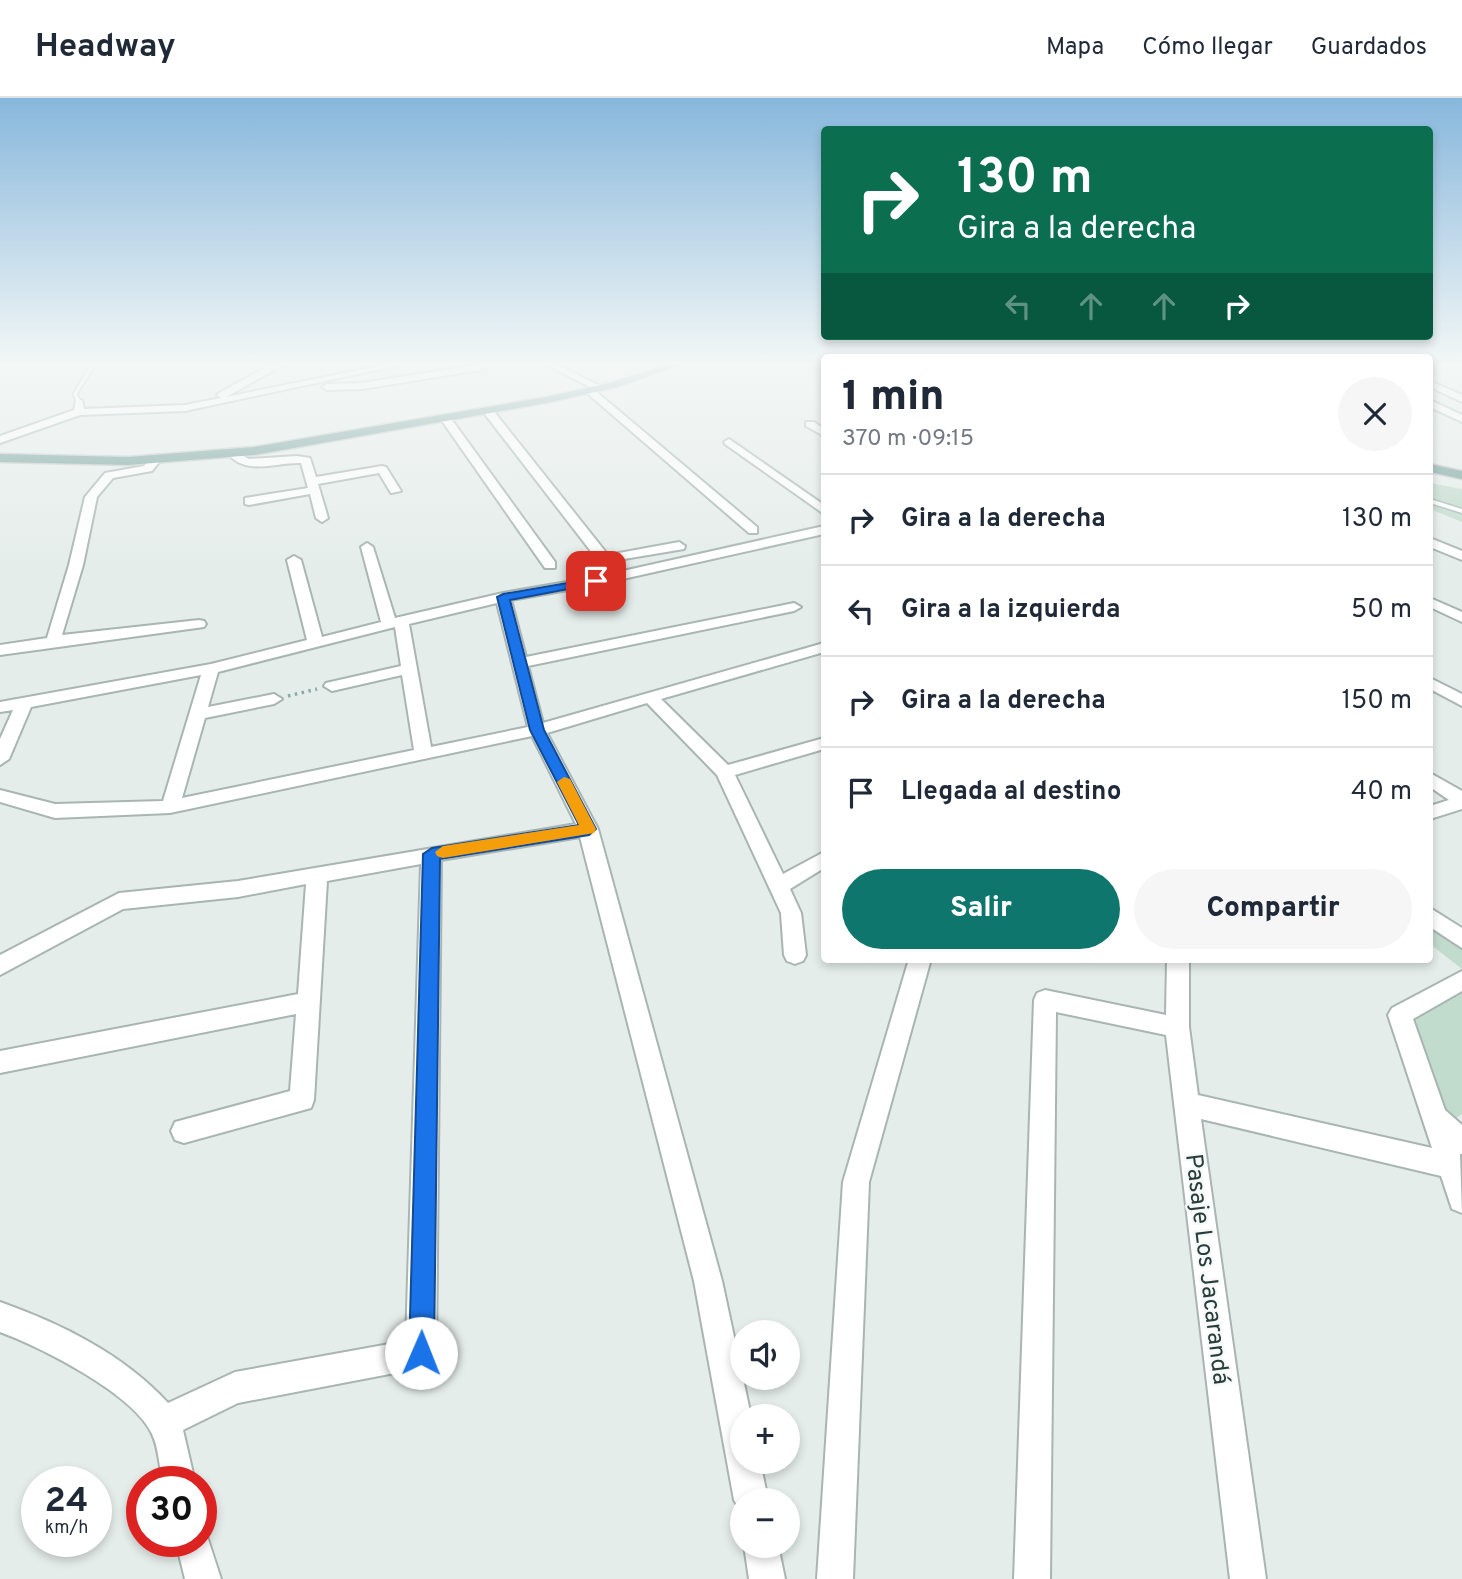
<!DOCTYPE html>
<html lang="es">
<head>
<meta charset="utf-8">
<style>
	:root { --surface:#fff; --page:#f6f6f7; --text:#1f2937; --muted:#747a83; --line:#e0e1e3; --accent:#0f766e }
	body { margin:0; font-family:Overpass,sans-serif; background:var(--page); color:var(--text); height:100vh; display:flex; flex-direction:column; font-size:26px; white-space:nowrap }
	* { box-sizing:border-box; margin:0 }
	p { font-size:23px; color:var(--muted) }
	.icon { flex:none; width:38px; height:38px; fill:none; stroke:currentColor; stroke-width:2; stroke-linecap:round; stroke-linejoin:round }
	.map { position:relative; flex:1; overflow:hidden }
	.panel { position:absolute; left:821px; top:256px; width:612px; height:609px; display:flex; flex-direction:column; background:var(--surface); border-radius:7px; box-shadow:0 4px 10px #0003 }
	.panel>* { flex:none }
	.guide { position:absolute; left:821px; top:28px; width:612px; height:214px; border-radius:7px; box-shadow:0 4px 10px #0003; background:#0b6e4f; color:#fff; overflow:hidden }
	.fabs { position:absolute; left:730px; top:1222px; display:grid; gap:14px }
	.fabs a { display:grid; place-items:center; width:70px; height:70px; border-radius:50%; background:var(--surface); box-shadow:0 4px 10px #0003; font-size:35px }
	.speed { position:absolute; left:21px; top:1368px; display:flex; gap:14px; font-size:35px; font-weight:700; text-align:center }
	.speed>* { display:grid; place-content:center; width:91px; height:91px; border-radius:50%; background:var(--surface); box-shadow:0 4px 10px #0003; line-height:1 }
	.speed small { font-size:18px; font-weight:400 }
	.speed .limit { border:10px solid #d22; background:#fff; color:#111 }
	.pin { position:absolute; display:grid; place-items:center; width:60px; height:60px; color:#fff; margin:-30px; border-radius:14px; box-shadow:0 4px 10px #0006 }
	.me { position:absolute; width:77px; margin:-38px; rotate:1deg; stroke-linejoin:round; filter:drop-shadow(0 0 5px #0008) }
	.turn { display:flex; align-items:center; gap:24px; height:147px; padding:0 21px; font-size:32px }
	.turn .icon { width:91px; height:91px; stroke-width:2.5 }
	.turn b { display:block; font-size:49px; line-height:60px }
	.lanes { display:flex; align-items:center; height:66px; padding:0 21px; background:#0003; justify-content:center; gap:35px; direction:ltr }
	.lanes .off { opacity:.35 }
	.round { display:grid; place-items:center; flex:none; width:74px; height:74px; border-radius:37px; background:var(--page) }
	.head { display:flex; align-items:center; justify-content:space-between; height:119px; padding:0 21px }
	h1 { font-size:42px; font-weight:800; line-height:52px }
	.primary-button { display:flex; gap:14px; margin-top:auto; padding:14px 21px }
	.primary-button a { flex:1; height:80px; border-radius:42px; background:var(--accent); color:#fff; font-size:28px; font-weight:800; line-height:80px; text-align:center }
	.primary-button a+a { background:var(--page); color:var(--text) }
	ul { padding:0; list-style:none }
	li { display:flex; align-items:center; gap:21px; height:91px; padding:0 21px; border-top:2px solid var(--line) }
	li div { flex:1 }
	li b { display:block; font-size:26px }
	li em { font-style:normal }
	header { display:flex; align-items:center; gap:42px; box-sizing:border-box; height:98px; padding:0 35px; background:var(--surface); border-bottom:2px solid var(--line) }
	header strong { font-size:33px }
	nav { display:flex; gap:38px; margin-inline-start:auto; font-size:24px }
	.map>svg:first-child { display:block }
	.green { fill:#c1dbcc }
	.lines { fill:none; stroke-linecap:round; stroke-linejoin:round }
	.lane-casing { stroke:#a8b5b2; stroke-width:3 }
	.street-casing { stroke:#a8b5b2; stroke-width:4 }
	.primary-casing { stroke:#c3c9c8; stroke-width:3 }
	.path { stroke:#8aaca6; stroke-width:3.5; stroke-dasharray:2.5 4.5; stroke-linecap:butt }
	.lane { fill:#fff; fill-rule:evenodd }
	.street { fill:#fff; fill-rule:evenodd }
	.primary { fill:#709d97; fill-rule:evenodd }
	.route { fill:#1a73e8; stroke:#114b97; stroke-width:2 }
	.slow { fill:#f59e0b }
	.labels { text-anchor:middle; stroke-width:5; stroke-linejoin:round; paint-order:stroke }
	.near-street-label { font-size:24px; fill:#273d3a; stroke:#f6f9f8 }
</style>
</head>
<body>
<header>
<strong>Headway</strong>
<nav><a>Mapa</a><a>Cómo llegar</a><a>Guardados</a></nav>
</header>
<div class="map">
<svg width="1462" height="1481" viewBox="0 0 1462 1481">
	<rect width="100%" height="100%" fill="#e5edea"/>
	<g class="green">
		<polygon points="1430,385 1462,391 1462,424 1430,411"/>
		<polygon points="1430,826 1462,850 1462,871 1430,846"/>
		<polygon points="1462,891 1462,1016 1448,1026 1409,920"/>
	</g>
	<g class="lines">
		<defs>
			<g id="lane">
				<polygon points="91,267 95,267 77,296 81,304 77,305 73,296"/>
				<polygon points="1430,401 1462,411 1462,415 1430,405"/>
			</g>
			<g id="street">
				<polygon points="270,267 283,267 226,299 384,267 400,267 185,313 80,317 0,345 0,338 74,312 76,302 82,302 84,311 185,307 221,300 217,297 219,295"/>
				<polygon points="477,267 480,268 480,272 362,291 327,292 322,289 327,286 362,285"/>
				<polygon points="547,267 558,267 604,290 596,292"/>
				<polygon points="1430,283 1462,297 1462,304 1430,289"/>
				<polygon points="587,291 593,291 757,429 757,435 749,435 587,295"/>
				<polygon points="1430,302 1462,317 1462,324 1430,309"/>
				<polygon points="488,310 492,311 608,457 679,444 685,448 684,451 600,465 484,315 483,313"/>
				<polygon points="441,318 449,318 555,464 555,470 545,470 440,320"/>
				<polygon points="806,324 814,324 824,331 824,338 806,328"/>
				<polygon points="729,341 824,407 824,416 725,346 724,344"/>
				<path d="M233,353l16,8 48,-3 13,2 6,19 66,-11 4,1 15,24 -10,2 -12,-20 -61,11 10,34 -6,4 -6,-4 -6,-24 -61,11 -4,-1v-6l63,-10 -7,-25c-25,-1 -54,13 -73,-9z"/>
				<polygon points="150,361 160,363 152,373 113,380 97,399 83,467 62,537 199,522 204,523 206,526 204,529 0,557 0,547 47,540 69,467 85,399 105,375 144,368"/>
				<path d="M824,428v8l-228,51 -85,15 15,57 268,-54 7,4 -7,4 -266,55 15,57 281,-80v9l-163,47 67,66 96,-27v11l-89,26 48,99 41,-22v16l-34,21 11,24 5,42 -3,6 -8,3 -8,-3 -3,-6 -3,-42 -64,-138 -70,-72 -100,30 51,96 124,452 29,135h-9v45h18l8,39h-26v13l-8,-13 -40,-219 -114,-444 -139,23 -5,493 -4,11 -11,4 -183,35 -55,27 12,52h-32c-4,-15 -4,-34 -11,-48 -18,-40 -111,-87 -152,-102v-30c62,22 123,52 168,101l67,-31 171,-31 15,-477 -94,17 -13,219 -3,8 -127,35 -9,-3 -4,-9 4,-9 115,-31 6,-77 -296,59v-22l298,-57 8,-110 -68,13 -115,12 -123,66v-20l119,-62 119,-12 338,-57 -44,-88 -362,77 -115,5 -55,-16v-12l55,14 108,-3 38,-126 -170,32 -22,52 -9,6v-26l13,-29 -13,2v-10l211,-38 96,-24 -20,-80 7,-4 7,4 21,77 59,-15 -20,-75 6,-4 6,4 22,71 108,-25 93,-16zM497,505l31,124 -97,20 -22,-123zM395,529l6,39 -75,17 -2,3 8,5 70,-16 12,75 -232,48 23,-80 69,-14 8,-5 -8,-5 -66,13 10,-35z"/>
				<polygon points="1430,440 1462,453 1462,462 1430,449"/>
				<polygon points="1430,500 1462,514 1462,524 1430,509"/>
				<polygon points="1430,580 1462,596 1462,608 1430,591"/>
				<polygon points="1430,675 1462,693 1462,711 1430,721 1430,708 1449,702 1430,689"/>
				<polygon points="1430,810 1462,830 1462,850 1430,829"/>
				<polygon points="909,861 931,861 869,1084 853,1481 817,1481 843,1084"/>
				<polygon points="1167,861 1189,861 1189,929 1198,997 1432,1050 1388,917 1392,910 1462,873 1462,893 1413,921 1445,1012 1462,1027 1462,1056 1460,1056 1462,1115 1452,1111 1441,1078 1201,1021 1266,1481 1230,1481 1166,937 1056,914 1050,1481 1014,1481 1034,902 1037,895 1045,892 1166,917"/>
				<polygon points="201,1430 205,1432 221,1481 185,1481 176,1444 201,1444"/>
				<polygon points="744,1447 778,1447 785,1481 749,1481"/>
			</g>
			<g id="primary">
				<polygon points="665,267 679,267 617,289 546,305 254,357 128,367 0,364 0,356 128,359 254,349 546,299 610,285"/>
				<polygon points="1430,366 1462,373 1462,381 1430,374"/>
			</g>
		</defs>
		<use href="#lane" class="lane-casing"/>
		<use href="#street" class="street-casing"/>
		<use href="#primary" class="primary-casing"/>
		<polyline class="path" points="288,598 317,591"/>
		<use href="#lane" class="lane"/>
		<use href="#street" class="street"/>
		<use href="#primary" class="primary"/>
	</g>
	<linearGradient id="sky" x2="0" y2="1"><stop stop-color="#87b7dc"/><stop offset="0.56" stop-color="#f3f7f6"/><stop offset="1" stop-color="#f3f7f6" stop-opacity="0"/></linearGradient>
	<rect width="1462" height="474" fill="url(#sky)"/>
	<polygon class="route" points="596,480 602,483 600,485 510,502 544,632 596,731 589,737 440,761 434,1255 430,1264 421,1268 413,1264 409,1255 423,756 432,750 579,727 530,632 497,499 503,496"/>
	<polygon class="slow" points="564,679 570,681 596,731 594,735 443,760 437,758 435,754 443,748 579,727 557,684"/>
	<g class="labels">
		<g class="near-street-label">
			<text transform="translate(1208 1171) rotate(83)" y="8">Pasaje Los Jacarandá</text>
		</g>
	</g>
</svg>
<div class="fabs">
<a><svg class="icon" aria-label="sound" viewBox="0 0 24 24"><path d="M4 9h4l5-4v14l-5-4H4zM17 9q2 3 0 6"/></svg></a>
<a>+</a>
<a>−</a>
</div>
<div class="speed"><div>24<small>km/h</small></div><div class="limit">30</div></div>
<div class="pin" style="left:596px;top:483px;background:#d93025"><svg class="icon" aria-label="arrive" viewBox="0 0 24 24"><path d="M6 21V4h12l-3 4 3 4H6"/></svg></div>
<svg class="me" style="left:421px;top:1255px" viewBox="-20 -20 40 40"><circle r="19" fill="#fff"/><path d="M0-13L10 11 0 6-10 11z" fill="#1a73e8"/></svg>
<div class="guide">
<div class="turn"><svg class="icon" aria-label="right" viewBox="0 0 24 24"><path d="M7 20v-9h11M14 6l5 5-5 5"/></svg><div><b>130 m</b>Gira a la derecha</div></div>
<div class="lanes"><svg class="icon off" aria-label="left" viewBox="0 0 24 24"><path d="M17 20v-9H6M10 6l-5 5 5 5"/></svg><svg class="icon off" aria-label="ahead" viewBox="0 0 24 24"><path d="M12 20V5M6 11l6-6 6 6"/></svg><svg class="icon off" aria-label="ahead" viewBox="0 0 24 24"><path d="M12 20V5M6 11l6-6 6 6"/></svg><svg class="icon" aria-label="right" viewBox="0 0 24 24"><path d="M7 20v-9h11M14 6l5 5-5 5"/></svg></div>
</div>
<section class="panel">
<div class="head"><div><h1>1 min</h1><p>370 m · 09:15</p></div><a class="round"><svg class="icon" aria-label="close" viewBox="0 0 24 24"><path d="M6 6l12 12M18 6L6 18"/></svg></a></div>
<ul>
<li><svg class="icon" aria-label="right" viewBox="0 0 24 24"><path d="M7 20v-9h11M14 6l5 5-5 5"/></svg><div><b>Gira a la derecha</b></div><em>130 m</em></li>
<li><svg class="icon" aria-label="left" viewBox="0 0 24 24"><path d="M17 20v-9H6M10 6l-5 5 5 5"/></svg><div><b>Gira a la izquierda</b></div><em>50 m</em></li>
<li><svg class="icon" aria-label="right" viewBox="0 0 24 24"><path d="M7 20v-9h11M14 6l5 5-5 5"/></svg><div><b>Gira a la derecha</b></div><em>150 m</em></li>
<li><svg class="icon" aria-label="arrive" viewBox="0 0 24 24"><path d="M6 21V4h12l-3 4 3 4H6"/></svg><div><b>Llegada al destino</b></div><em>40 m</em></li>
</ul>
<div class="primary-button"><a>Salir</a><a>Compartir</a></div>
</section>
</div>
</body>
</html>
